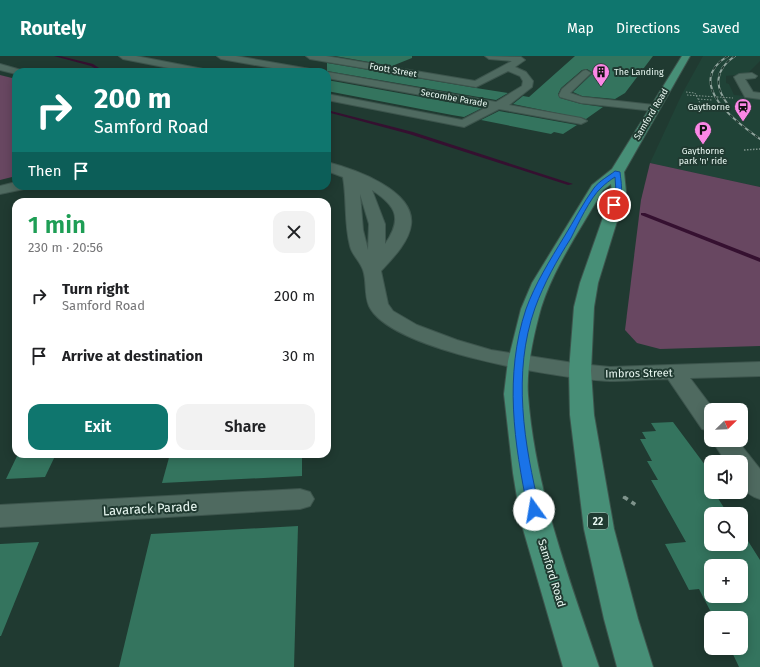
<!DOCTYPE html>
<html lang="en">
<head>
<meta charset="utf-8">
<style>
	:root { --surface:#fff; --page:#f2f2f2; --text:#202124; --muted:#757577; --accent:#0f766e }
	body { margin:0; font-family:"Fira Sans",sans-serif; background:var(--page); color:var(--text); height:100vh; display:flex; flex-direction:column; font-size:15px; white-space:nowrap }
	* { box-sizing:border-box; margin:0 }
	p { font-size:13px; color:var(--muted) }
	.icon { flex:none; width:22px; height:22px; fill:none; stroke:currentColor; stroke-width:2; stroke-linecap:round; stroke-linejoin:round }
	.map { position:relative; flex:1; overflow:hidden }
	.drawer { position:absolute; left:12px; top:142px; width:319px; height:260px; display:flex; flex-direction:column; background:var(--surface); border-radius:12px; box-shadow:0 2px 10px #0003 }
	.drawer>* { flex:none }
	.banner { position:absolute; left:12px; top:12px; width:319px; height:122px; border-radius:12px; box-shadow:0 2px 10px #0003; background:#0f766e; color:#fff; overflow:hidden }
	.needle { width:26px; rotate:67deg }
	.buttons { position:absolute; left:704px; top:347px; display:grid; gap:8px }
	.buttons a { display:grid; place-items:center; width:44px; height:44px; border-radius:8px; background:var(--surface); box-shadow:0 2px 10px #0003; font-size:20px }
	.pin { position:absolute; display:grid; place-items:center; width:34px; height:34px; color:#fff; margin:-17px; border:2px solid #fff; border-radius:50%; box-shadow:0 1px 4px #0007 }
	.me { position:absolute; width:44px; margin:-22px; rotate:347deg; stroke-linejoin:round; filter:drop-shadow(0 0 3px #0008) }
	.turn { display:flex; align-items:center; gap:14px; height:84px; padding:0 16px; font-size:18px }
	.turn .icon { width:52px; height:52px; stroke-width:2.5 }
	.turn b { display:block; font-size:28px; line-height:34px }
	.then { display:flex; align-items:center; height:38px; padding:0 16px; background:#0003; gap:8px; font-size:15px }
	.round { display:grid; place-items:center; flex:none; width:42px; height:42px; border-radius:12px; background:var(--page) }
	.head { display:flex; align-items:center; justify-content:space-between; height:68px; padding:0 16px }
	h1 { font-size:24px; font-weight:600; line-height:30px; color:#1e9e55 }
	.primary-button { display:flex; gap:8px; margin-top:auto; padding:8px 16px }
	.primary-button a { flex:1; height:46px; border-radius:12px; background:var(--accent); color:#fff; font-size:16px; font-weight:600; line-height:46px; text-align:center }
	.primary-button a+a { background:var(--page); color:var(--text) }
	ul { padding:0; list-style:none }
	li { display:flex; align-items:center; gap:12px; height:60px; padding:0 16px }
	li div { flex:1 }
	li b { display:block; font-size:15px }
	li em { font-style:normal }
	header { display:flex; align-items:center; gap:24px; box-sizing:border-box; height:56px; padding:0 20px; background:var(--accent); color:#fff }
	header strong { font-size:19px }
	nav { display:flex; gap:22px; margin-inline-start:auto; font-size:14px }
	.map>svg:first-child { display:block }
	.built { fill:#204337 }
	.green { fill:#684761 }
	.lines { fill:none; stroke-linecap:round; stroke-linejoin:round }
	.stream { fill:#351030; fill-rule:evenodd }
	.building { fill:#34745e; fill-rule:evenodd }
	.minor-casing { stroke:#3d554d; stroke-width:2 }
	.major-casing { stroke:#3d554d; stroke-width:2 }
	.path-far3 { stroke:#7f948c; stroke-width:1; stroke-dasharray:1.5 1.5; stroke-linecap:butt }
	.path-far2 { stroke:#7f948c; stroke-width:1.5; stroke-dasharray:1.5 1.5; stroke-linecap:butt }
	.path-far1 { stroke:#7f948c; stroke-width:3; stroke-dasharray:3.5 3.5; stroke-linecap:butt }
	.path { stroke:#7f948c; stroke-width:3.5; stroke-dasharray:4.5 4.5; stroke-linecap:butt }
	.minor { fill:#4f6a60; fill-rule:evenodd }
	.major { fill:#478f77; fill-rule:evenodd }
	.rail-casing { stroke:#90a49d; stroke-width:2 }
	.rail { stroke:#203a31; stroke-width:1.5; stroke-dasharray:4; stroke-linecap:butt }
	.path-bridge { stroke:#7f948c; stroke-width:1; stroke-dasharray:1.5 1.5; stroke-linecap:butt }
	.route { fill:#1a73e8; stroke:#114b97 }
	.labels { text-anchor:middle; stroke-width:4; stroke-linejoin:round; paint-order:stroke }
	.far-street-label { font-size:9px; fill:#e9f8f2; stroke:#203a31 }
	.far-poi-label { font-size:9px; fill:#e9f8f2; stroke:#203a31; text-anchor:start }
	.shield { fill:#203a31; stroke:#adbfb8; stroke-width:1 }
	.shield-label { font-size:10px; font-weight:bold; fill:#e9f8f2 }
	.street-label { font-size:11px; fill:#e9f8f2; stroke:#203a31 }
	.near-street-label { font-size:13px; fill:#e9f8f2; stroke:#203a31 }
</style>
</head>
<body>
<header>
<strong>Routely</strong>
<nav><a>Map</a><a>Directions</a><a>Saved</a></nav>
</header>
<div class="map">
<svg width="760" height="611" viewBox="0 0 760 611">
	<rect width="100%" height="100%" fill="#203a31"/>
	<polygon class="built" points="703,0 760,0 760,5 747,18 726,20 726,27 729,28 734,39 760,41 760,131 650,107 682,38"/>
	<g class="green">
		<polygon points="0,19 16,23 16,120 0,124"/>
		<polygon points="650,107 760,131 760,290 660,293 637,287 625,274 641,144"/>
	</g>
	<g class="lines">
		<g class="stream">
			<polygon points="54,0 60,0 93,8 105,16 101,16 91,10"/>
			<polygon points="327,54 413,76 573,128 568,129 409,78 327,56"/>
			<polygon points="641,157 645,157 760,202 760,206 641,159"/>
		</g>
	</g>
	<g class="building">
		<polygon points="335,0 412,0 412,2 392,10"/>
		<polygon points="575,0 653,0 625,37 615,43 582,40 573,36 592,18 592,16 587,13 582,14 561,32 558,38 560,42 581,48 603,51 586,63 513,48 523,40 529,41"/>
		<polygon points="327,7 476,32 508,37 496,44 327,15"/>
		<polygon points="327,24 482,52 464,61 452,59 327,35"/>
		<polygon points="499,55 577,69 563,78 554,76 551,78 481,64"/>
		<path d="M673,366l32,43 6,-1v28h3l14,22h-17v30h30v-11h2l17,27v107h-21l-9,-19h11v-30h-27l-15,-29 -10,1 -24,-46 21,-2 -35,-62h7l-11,-19h5l-12,-22h6l-4,-7 14,-1 -5,-8zM711,510h30v30h-30z"/>
		<polygon points="18,398 56,398 45,421 6,423"/>
		<polygon points="170,398 302,398 302,420 162,427"/>
		<polygon points="298,470 294,611 119,611 151,478"/>
		<polygon points="39,486 1,580 0,580 0,488"/>
	</g>
	<g class="lines">
		<defs>
			<g id="minor">
				<polygon points="119,0 136,0 203,13 208,16 189,16 123,3"/>
				<polygon points="217,0 236,0 310,13 315,16 295,16 221,3"/>
				<polygon points="306,0 326,0 475,25 512,5 489,3 485,0 521,1 525,4 515,11 526,16 533,25 532,31 509,49 581,62 587,65 581,68 499,53 464,71 327,44 327,38 462,64 487,51 327,22 327,16 496,46 522,30 523,25 520,20 508,15 476,31 310,3"/>
				<polygon points="0,8 21,14 23,16 16,16 16,18 0,14"/>
				<polygon points="586,14 591,17 570,37 582,41 654,49 659,52 654,55 581,47 560,41 559,39 562,33 583,15"/>
				<polygon points="752,17 757,20 755,22 745,23 753,36 760,37 760,43 745,41 734,21 739,18"/>
				<path d="M327,106c27,7 89,28 84,63 -2,17 -19,34 -30,46l7,33 5,7 24,14 40,15 34,10 89,14 30,3 150,-5v14l-70,2 24,32h-3v21l-9,-2 -34,-50c-20,0 -39,2 -58,2 -48,-2 -220,-30 -241,-75 -5,-11 -2,-25 -6,-36 -3,-9 -11,-15 -13,-24 -6,-23 -3,-46 -7,-69l-16,-6zM372,134c24,16 31,28 13,54v-20zM360,138l9,30 -1,26 -5,-20z"/>
				<polygon points="16,126 16,130 26,130 24,133 0,138 0,130"/>
				<path d="M711,383l26,1 23,29v30c-20,-6 -19,-19 -19,-37h-15z"/>
				<polygon points="300,433 310,436 314,443 310,450 300,453 0,471 0,449"/>
			</g>
			<path id="major" d="M682,0h8l-66,116 2,20 -28,91 -4,24 -3,64 3,44 20,114 24,90 15,48h-36l-13,-48 -20,-90 -14,-114 -1,-44 5,-64 6,-24 32,-91 -1,-8 -8,6c-22,38 -49,77 -62,118 -7,25 -15,61 -13,87 7,94 41,183 71,272h-36l-42,-145 -8,-49 -9,-79 4,-33 13,-52 11,-26 60,-98 20,-16z"/>
		</defs>
		<use href="#minor" class="minor-casing"/>
		<use href="#major" class="major-casing"/>
		<g class="path-far3">
			<polyline points="686,36 695,37 702,51"/>
			<polyline points="698,43 712,44"/>
		</g>
		<polyline class="path-far2" points="744,94 760,93"/>
		<polyline class="path-far1" points="623,441 625,442"/>
		<polyline class="path" points="624,441 636,449"/>
		<use href="#minor" class="minor"/>
		<use href="#major" class="major"/>
		<defs>
			<g id="rail">
				<path d="M728,0c-45,27 8,66 32,83"/>
				<path d="M729,50c-15,-19 -15,-36 6,-50"/>
			</g>
		</defs>
		<use href="#rail" class="rail-casing"/>
		<use href="#rail" class="rail"/>
		<polyline class="path-bridge" points="687,39 733,42"/>
	</g>
	<path class="route" d="M615,115l5,1c1,10 5,29 -6,35l-3,-2 5,-13 -1,-15c-5,3 -10,7 -14,11 -11,10 -23,36 -30,50 -14,22 -27,45 -36,70 -23,65 -11,136 5,202l-2,3h-8l-2,-3c-14,-67 -24,-135 -2,-201 9,-25 24,-49 38,-72 10,-16 19,-34 30,-49 5,-7 15,-12 21,-17z"/>
	<defs>
		<symbol id="building-pin" viewBox="-11 -11 22 30"><path d="M0 17L-7.5 6A9.5 9.5 0 1 1 7.5 6Z" fill="#fb87e6" stroke="#203a31"/><path d="M-4-6H4V6H1V3H-1V6H-4ZM-2.5-4.3h1.7v1.8h-1.7ZM.8-4.3h1.7v1.8H.8ZM-2.5-1h1.7V.8h-1.7ZM.8-1h1.7V.8H.8Z" fill="#111"/></symbol>
		<symbol id="station-pin" viewBox="-11 -11 22 30"><path d="M0 17L-7.5 6A9.5 9.5 0 1 1 7.5 6Z" fill="#fb87e6" stroke="#203a31"/><path d="M-3-6H3Q5-6 5-4V2Q5 4 3 4L4.5 6H3L1.5 4h-3L-3 6H-4.5L-3 4Q-5 4-5 2V-4Q-5-6-3-6ZM-3.5-4v3h7v-3ZM-3.5 1v1.5H-2V1ZM2 1v1.5H3.5V1Z" fill="#111"/></symbol>
		<symbol id="parking-pin" viewBox="-11 -11 22 30"><path d="M0 17L-7.5 6A9.5 9.5 0 1 1 7.5 6Z" fill="#fb87e6" stroke="#203a31"/><path d="M-3.5-5.5H1a3.5 3.5 0 0 1 0 7H-1V5.5H-3.5ZM-1-3.4V-.6H.8a1.4 1.4 0 0 0 0-2.8Z" fill="#111"/></symbol>
	</defs>
	<g fill-rule="evenodd">
		<use href="#building-pin" x="591" y="6" width="20" height="27"/>
		<use href="#station-pin" x="733" y="41" width="20" height="27"/>
		<use href="#parking-pin" x="693" y="64" width="20" height="27"/>
	</g>
	<g class="labels">
		<g class="far-street-label">
			<text transform="translate(393 14) rotate(10)" y="3">Foott Street</text>
			<text transform="translate(454 42) rotate(10)" y="3">Secombe Parade</text>
			<text transform="translate(651 58) rotate(-59)" y="3">Samford Road</text>
		</g>
		<g class="far-poi-label">
			<text x="614" y="19">The Landing</text>
			<text x="730" y="54" text-anchor="end">Gaythorne</text>
			<text x="703" y="98" text-anchor="middle">Gaythorne<tspan x="703" dy="10">park 'n' ride</tspan></text>
		</g>
		<rect class="shield" x="588" y="457" width="20" height="16" rx="3"/>
		<g class="shield-label">
			<text x="598" y="469">22</text>
		</g>
		<g class="street-label">
			<text transform="translate(639 317) rotate(-1)" y="4">Imbros Street</text>
			<text transform="translate(552 517) rotate(73)" y="4">Samford Road</text>
		</g>
		<g class="near-street-label">
			<text transform="translate(150 452) rotate(-3)" y="5">Lavarack Parade</text>
		</g>
	</g>
</svg>
<div class="buttons">
<a><svg class="needle" viewBox="-14 -14 28 28"><path d="M0-13l5 13h-10z" fill="#e53935"/><path d="M0 13l5-13h-10z" fill="#757577"/></svg></a>
<a><svg class="icon" aria-label="sound" viewBox="0 0 24 24"><path d="M4 9h4l5-4v14l-5-4H4zM17 9q2 3 0 6"/></svg></a>
<a><svg class="icon" aria-label="search" viewBox="0 0 24 24"><circle cx="10" cy="10" r="6"/><path d="M15 15l6 6"/></svg></a>
<a>+</a>
<a>−</a>
</div>
<div class="pin" style="left:614px;top:149px;background:#d93025"><svg class="icon" aria-label="arrive" viewBox="0 0 24 24"><path d="M6 21V4h12l-3 4 3 4H6"/></svg></div>
<svg class="me" style="left:534px;top:454px" viewBox="-20 -20 40 40"><circle r="19" fill="#fff"/><path d="M0-13L10 11 0 6-10 11z" fill="#1a73e8"/></svg>
<div class="banner">
<div class="turn"><svg class="icon" aria-label="right" viewBox="0 0 24 24"><path d="M7 20v-9h11M14 6l5 5-5 5"/></svg><div><b>200 m</b>Samford Road</div></div>
<div class="then">Then<svg class="icon" aria-label="arrive" viewBox="0 0 24 24"><path d="M6 21V4h12l-3 4 3 4H6"/></svg></div>
</div>
<section class="drawer">
<div class="head"><div><h1>1 min</h1><p>230 m · 20:56</p></div><a class="round"><svg class="icon" aria-label="close" viewBox="0 0 24 24"><path d="M6 6l12 12M18 6L6 18"/></svg></a></div>
<ul>
<li><svg class="icon" aria-label="right" viewBox="0 0 24 24"><path d="M7 20v-9h11M14 6l5 5-5 5"/></svg><div><b>Turn right</b><p>Samford Road</p></div><em>200 m</em></li>
<li><svg class="icon" aria-label="arrive" viewBox="0 0 24 24"><path d="M6 21V4h12l-3 4 3 4H6"/></svg><div><b>Arrive at destination</b></div><em>30 m</em></li>
</ul>
<div class="primary-button"><a>Exit</a><a>Share</a></div>
</section>
</div>
</body>
</html>
